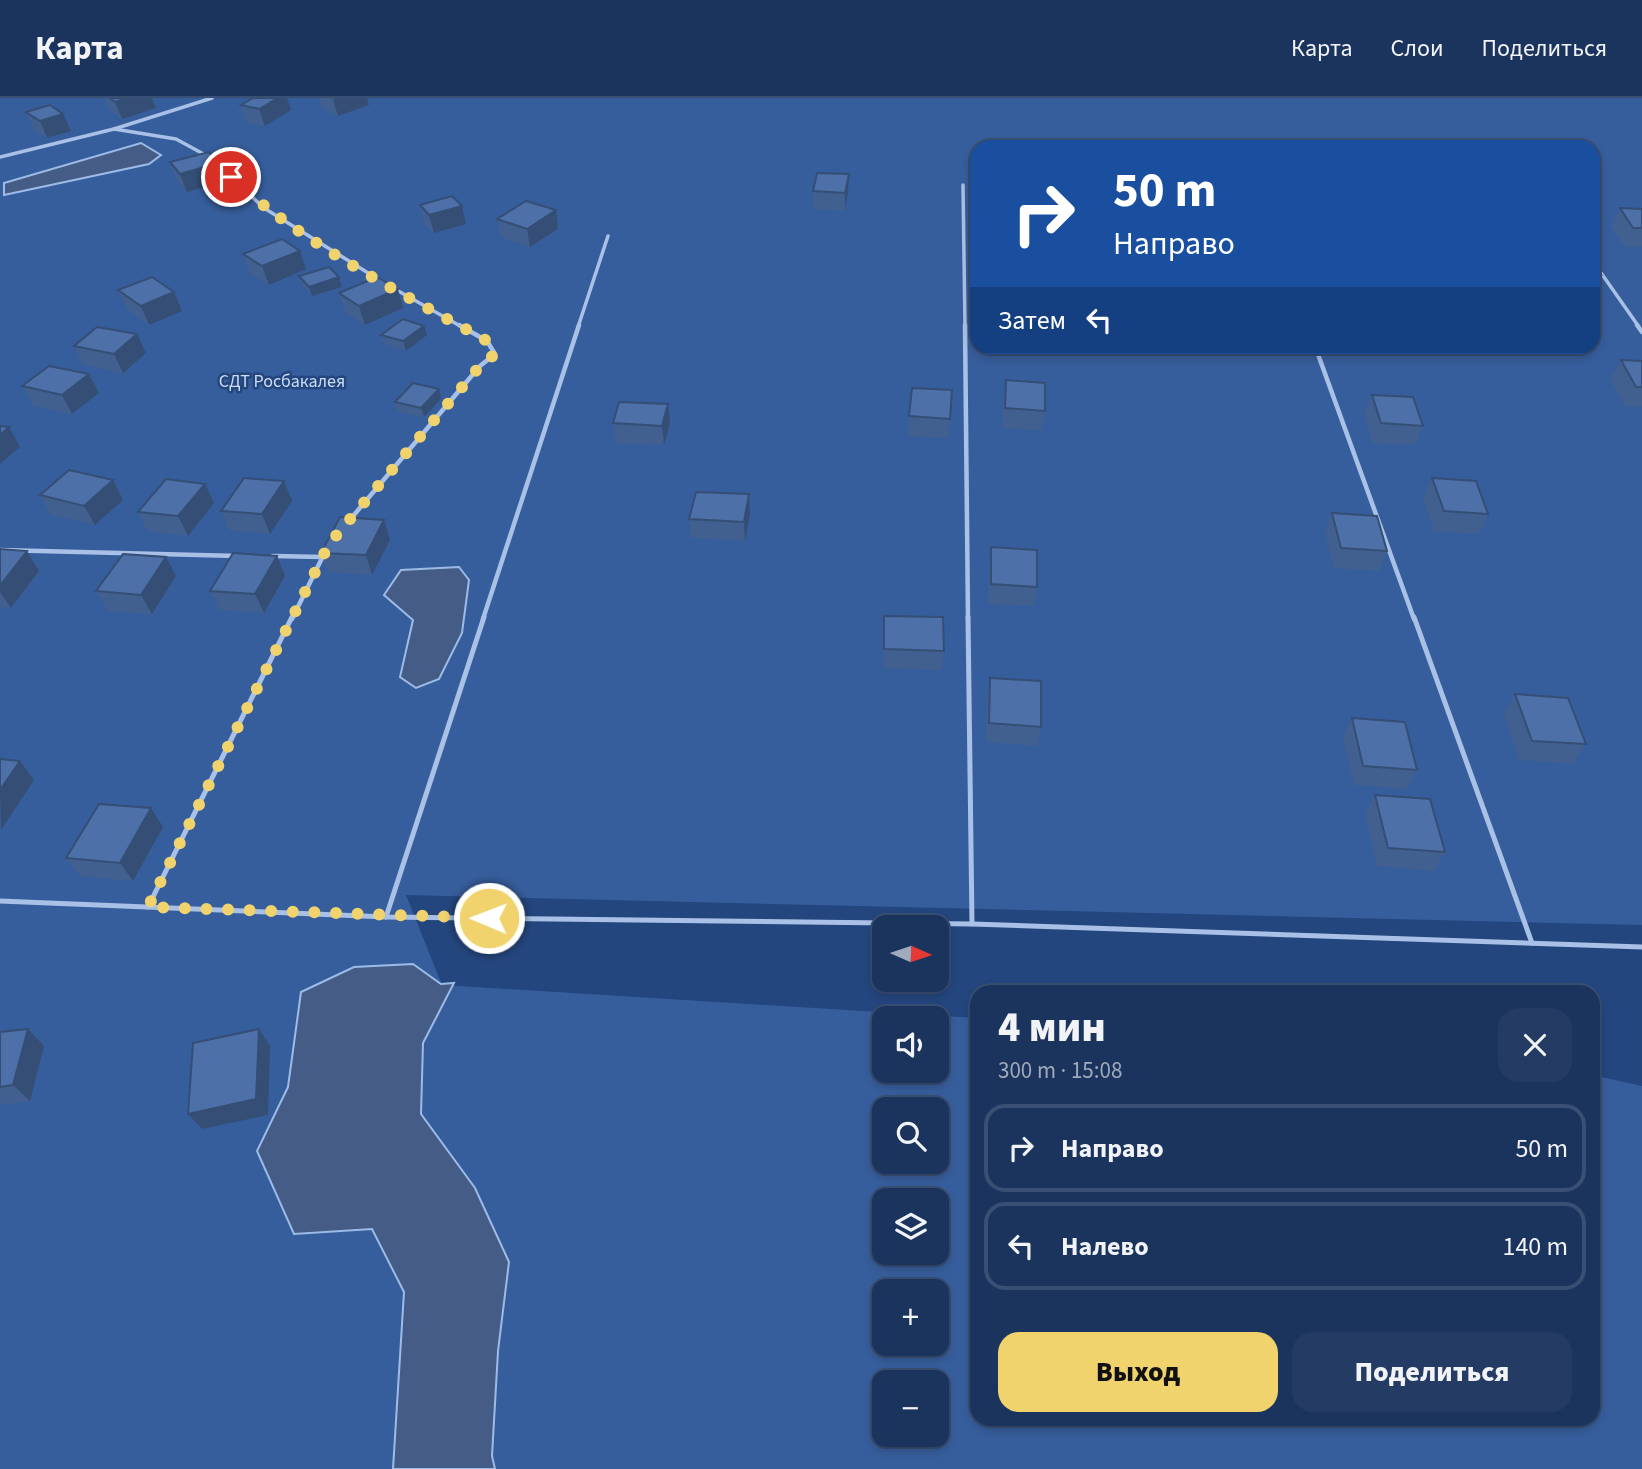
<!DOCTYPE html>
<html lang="ru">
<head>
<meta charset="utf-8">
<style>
	:root { --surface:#1b345e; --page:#243c64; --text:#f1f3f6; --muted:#a0aabc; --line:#394f73; --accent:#f0d36d }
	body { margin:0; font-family:"Source Sans 3",sans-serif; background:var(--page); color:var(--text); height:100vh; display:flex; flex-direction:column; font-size:26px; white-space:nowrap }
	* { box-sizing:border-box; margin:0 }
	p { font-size:23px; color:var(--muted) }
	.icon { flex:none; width:38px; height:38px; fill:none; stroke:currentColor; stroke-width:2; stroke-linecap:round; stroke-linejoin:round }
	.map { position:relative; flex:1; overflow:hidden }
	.drawer { position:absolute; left:970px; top:887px; width:630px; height:441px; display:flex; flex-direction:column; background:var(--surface); border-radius:21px; box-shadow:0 4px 10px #0003,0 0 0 2px var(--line) }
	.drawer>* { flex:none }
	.guide { position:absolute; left:970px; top:42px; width:630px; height:214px; border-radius:21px; box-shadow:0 4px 10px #0003,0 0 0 2px var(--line); background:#1a4fa0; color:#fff; overflow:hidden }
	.needle { width:46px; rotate:93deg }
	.buttons { position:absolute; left:872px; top:817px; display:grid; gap:14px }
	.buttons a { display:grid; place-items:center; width:77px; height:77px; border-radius:14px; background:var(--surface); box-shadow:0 4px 10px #0003,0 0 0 2px var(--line); font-size:35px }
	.pin { position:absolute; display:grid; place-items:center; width:60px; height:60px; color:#fff; margin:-30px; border:4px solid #fff; border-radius:50%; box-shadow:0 2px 7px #0007 }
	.me { position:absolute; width:77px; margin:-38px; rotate:271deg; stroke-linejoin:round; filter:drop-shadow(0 0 5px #0008) }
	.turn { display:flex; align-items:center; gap:24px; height:147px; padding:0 28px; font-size:32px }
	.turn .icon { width:91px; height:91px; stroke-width:2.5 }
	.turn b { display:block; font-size:49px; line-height:60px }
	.then { display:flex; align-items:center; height:66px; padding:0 28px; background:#0003; gap:14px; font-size:26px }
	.round { display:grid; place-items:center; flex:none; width:74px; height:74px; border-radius:21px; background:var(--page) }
	.head { display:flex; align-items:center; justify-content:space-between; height:119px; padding:0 28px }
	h1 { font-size:42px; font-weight:800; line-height:52px }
	.action { display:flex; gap:14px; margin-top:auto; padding:14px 28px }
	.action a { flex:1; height:80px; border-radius:21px; background:var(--accent); color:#111; font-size:28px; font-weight:800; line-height:80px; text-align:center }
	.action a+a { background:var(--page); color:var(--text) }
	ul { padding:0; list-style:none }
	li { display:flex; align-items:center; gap:21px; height:88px; margin:0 14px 10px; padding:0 14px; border:4px solid var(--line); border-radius:21px }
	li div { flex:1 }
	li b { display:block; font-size:26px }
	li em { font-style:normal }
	header { display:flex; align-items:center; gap:42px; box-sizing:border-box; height:98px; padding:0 35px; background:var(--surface); border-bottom:2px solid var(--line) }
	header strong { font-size:33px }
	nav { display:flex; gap:38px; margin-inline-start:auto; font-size:24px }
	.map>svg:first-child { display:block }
	.green { fill:#375e9c; fill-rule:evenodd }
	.water { fill:#455d86; stroke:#9dbbe7; stroke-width:2 }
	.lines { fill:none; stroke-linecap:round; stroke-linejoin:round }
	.lane-far2 { stroke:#a9c1e6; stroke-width:3.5 }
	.lane-far1 { stroke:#a9c1e6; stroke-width:4.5 }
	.lane { stroke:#a9c1e6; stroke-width:5 }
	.wall { fill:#416090 }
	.shaded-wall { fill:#354e75 }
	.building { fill:#4c70a7; stroke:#354e75; stroke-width:2 }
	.route { stroke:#f0d36d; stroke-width:12; stroke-dasharray:0 21.6 }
	.labels { text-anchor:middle; stroke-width:5; stroke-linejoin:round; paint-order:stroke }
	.far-park-label { font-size:18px; fill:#ccdcf5; stroke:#24467e }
</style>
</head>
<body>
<header>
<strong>Карта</strong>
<nav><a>Карта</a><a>Слои</a><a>Поделиться</a></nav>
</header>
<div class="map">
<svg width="1642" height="1371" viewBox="0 0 1642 1371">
	<rect width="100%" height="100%" fill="#24467e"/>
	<path class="green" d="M0,0h1642v827l-1236,-30 36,90 534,33v401h616l1,-344 49,11v383h-1642zM976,49h616v199h-616zM884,920h52v53h-52zM884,1012h52v52h-52zM884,1102h52v53h-52zM884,1194h52v52h-52zM884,1284h52v53h-52z"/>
	<g class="water">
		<polygon points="141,45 161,57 149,66 4,97 4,85"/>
		<polygon points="459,469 469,482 462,535 439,581 416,590 400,579 413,522 384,497 401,472"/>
		<polygon points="413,866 441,886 454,885 423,945 421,1016 475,1090 509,1164 498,1253 492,1358 495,1371 393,1371 404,1194 372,1131 294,1136 257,1053 288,989 301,894 354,869"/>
	</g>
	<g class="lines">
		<g class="lane-far2">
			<polyline points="114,31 176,41 209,59"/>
			<polyline points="0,59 114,31 212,0"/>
			<polyline points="216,65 264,110 381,183"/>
			<polyline points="963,87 965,229"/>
			<polyline points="1592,162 1639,229"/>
			<polyline points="393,190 462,229"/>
			<polyline points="578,229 608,138"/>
		</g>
		<g class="lane-far1">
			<polyline points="965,227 968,521"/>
			<polyline points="1637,227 1642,234"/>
			<polyline points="1315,248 1414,521"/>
			<polyline points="348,424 480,268 495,256 487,243 459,227"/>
			<polyline points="0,452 238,458"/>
			<polyline points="273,458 323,459"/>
			<polyline points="292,521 325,454"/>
			<polyline points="483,521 579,227"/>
		</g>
		<g class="lane">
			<polyline points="968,519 972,826"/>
			<polyline points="1414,519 1532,845"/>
			<polyline points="0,803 386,819 972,826 1642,849"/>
			<polyline points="148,809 292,519"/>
			<polyline points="386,819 484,519"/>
		</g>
	</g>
	<g class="wall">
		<polygon points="105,0 152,0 156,10 122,21 110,12"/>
		<polygon points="253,0 287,0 291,12 265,28 247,25 241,7"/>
		<polygon points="319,0 367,0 369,7 338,18 322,10"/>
		<polygon points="26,14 71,33 47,40 34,32"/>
		<polygon points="170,64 219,65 226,83 187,94 177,82"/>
		<polygon points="813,93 848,94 845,113 813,111"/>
		<polygon points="420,107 466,126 434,135 424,125"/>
		<polygon points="1620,110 1642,111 1642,149 1624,148 1611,128"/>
		<polygon points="556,112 558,131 530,149 501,139 497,121"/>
		<polygon points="300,153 306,171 269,187 250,175 243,156"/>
		<polygon points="1592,163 1601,177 1592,195"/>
		<polygon points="299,178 342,189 312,198 302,187"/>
		<polygon points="118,192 182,213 149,227 127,211"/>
		<polygon points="339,195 403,210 365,227 345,214"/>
		<polygon points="137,236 146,255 123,275 83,267 74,248"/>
		<polygon points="381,237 427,237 406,253 384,246"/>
		<polygon points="1621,262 1642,263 1642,309 1625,308 1610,281"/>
		<polygon points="89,276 99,295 72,316 33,308 22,288"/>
		<polygon points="1006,282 1045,313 1042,332 1003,330 1003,302"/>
		<polygon points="952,292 948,340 908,338 909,318"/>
		<polygon points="1372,297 1423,328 1415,347 1373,345 1364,316"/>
		<polygon points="441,301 424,319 398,314 395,304"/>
		<polygon points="668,306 670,325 664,347 616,345 613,325"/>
		<polygon points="1432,380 1488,416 1479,436 1434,433 1423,400"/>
		<polygon points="113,382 123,402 95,427 51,417 40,397"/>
		<polygon points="284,383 292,403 270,436 229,432 221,413"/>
		<polygon points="205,386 214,405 188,438 148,433 138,414"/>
		<polygon points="1332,415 1387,453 1379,473 1334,470 1325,435"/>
		<polygon points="750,416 745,443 691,440 689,421"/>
		<polygon points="384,422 390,442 372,477 329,474 321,455"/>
		<polygon points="991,449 1037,489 1034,508 988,506 989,468"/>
		<polygon points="0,451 27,453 39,473 11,510 0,509"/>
		<polygon points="277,458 285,478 264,515 220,512 210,493"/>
		<polygon points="166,459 176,478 152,516 108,513 96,493"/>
		<polygon points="884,518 944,553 942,572 883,570"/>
		<polygon points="990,580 1041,629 1038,648 986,644 987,599"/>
		<polygon points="1515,596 1586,646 1573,666 1519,662 1504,616"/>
		<polygon points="1352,620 1417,672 1407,691 1354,687 1343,639"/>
		<polygon points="1375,697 1445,754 1433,773 1377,768 1365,716"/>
		<polygon points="163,729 133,783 80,778 66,760"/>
		<polygon points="28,931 44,948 30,1003 0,1007 0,934"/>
	</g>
	<g class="shaded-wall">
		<polygon points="127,0 152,0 156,10 122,21 115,4"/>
		<polygon points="278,0 287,0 291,12 265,28 259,11"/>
		<polygon points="336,0 367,0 369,7 338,18 333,1"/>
		<polygon points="63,16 71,33 47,40 40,23"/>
		<polygon points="219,65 226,83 187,94 180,76"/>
		<polygon points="849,76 848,94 845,113 845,95"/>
		<polygon points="462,108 466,126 434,135 429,117"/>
		<polygon points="556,112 558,131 530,149 527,131"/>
		<polygon points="300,153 306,171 269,187 262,168"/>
		<polygon points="339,179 342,189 312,198 309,189"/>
		<polygon points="398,191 403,210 365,227 359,208"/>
		<polygon points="174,194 182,213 149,227 141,208"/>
		<polygon points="424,228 427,237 406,253 403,243"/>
		<polygon points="137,236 146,255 123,275 114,256"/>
		<polygon points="89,276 99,295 72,316 62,297"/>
		<polygon points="439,291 441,301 424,319 421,310"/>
		<polygon points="668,306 670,325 664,347 662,328"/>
		<polygon points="9,329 20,349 0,366 0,337"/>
		<polygon points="113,382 123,402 95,427 84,408"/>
		<polygon points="284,383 292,403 270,436 262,416"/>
		<polygon points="205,386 214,405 188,438 178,418"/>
		<polygon points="749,396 750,416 745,443 744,424"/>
		<polygon points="384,422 390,442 372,477 366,457"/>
		<polygon points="27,453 39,473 11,510 0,494 0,488"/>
		<polygon points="277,458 285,478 264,515 255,496"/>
		<polygon points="166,459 176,478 152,516 141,497"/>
		<polygon points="20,663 34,682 1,732 0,692"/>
		<polygon points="151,710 163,729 133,783 120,765"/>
		<polygon points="28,931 44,948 30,1003 13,987"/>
		<polygon points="259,931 270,948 268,1017 202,1031 188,1016"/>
	</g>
	<g class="building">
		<polygon points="110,0 127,0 115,4"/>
		<polygon points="253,0 278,0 259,11 241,7"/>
		<polygon points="50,7 63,16 40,23 26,14"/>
		<polygon points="209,54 219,65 180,76 170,64"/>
		<polygon points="817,75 849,76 845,95 813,93"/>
		<polygon points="452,98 462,108 429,117 420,107"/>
		<polygon points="526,103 556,112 527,131 497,121"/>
		<polygon points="1620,110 1642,111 1642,130 1633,130"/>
		<polygon points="282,141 300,153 262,168 243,156"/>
		<polygon points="1592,163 1601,177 1592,177"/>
		<polygon points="329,169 339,179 309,189 299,178"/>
		<polygon points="152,179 174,194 141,208 118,192"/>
		<polygon points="377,179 398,191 359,208 339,195"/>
		<polygon points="403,221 424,228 403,243 381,237"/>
		<polygon points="97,229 137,236 114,256 74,248"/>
		<polygon points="1621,262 1642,263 1642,289 1636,289"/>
		<polygon points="49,268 89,276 62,297 22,288"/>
		<polygon points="1006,282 1045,285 1045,313 1005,310"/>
		<polygon points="413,285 439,291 421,310 395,304"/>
		<polygon points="912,290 952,292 950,321 909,318"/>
		<polygon points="1372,297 1413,299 1423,328 1381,325"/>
		<polygon points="619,304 668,306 662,328 613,325"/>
		<polygon points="0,328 9,329 0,337"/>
		<polygon points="69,372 113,382 84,408 40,397"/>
		<polygon points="244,380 284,383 262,416 221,413"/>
		<polygon points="1432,380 1476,383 1488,416 1444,413"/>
		<polygon points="166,381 205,386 178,418 138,414"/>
		<polygon points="696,394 749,396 744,424 689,421"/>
		<polygon points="1332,415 1377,418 1387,453 1341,450"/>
		<polygon points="340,419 384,422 366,457 321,455"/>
		<polygon points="991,449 1037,452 1037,489 991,486"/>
		<polygon points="0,451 27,453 0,488"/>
		<polygon points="233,455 277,458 255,496 210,493"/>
		<polygon points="123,456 166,459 141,497 96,493"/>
		<polygon points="884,518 943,519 944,553 884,551"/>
		<polygon points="990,580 1041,583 1041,629 989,625"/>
		<polygon points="1515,596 1568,600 1586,646 1532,643"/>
		<polygon points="1352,620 1405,624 1417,672 1363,668"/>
		<polygon points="0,661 20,663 0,692"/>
		<polygon points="1375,697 1430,701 1445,754 1388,750"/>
		<polygon points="99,706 151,710 120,765 66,760"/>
		<polygon points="28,931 13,987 0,989 0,934"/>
		<polygon points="259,931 256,1001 188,1016 193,945"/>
	</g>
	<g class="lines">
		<path class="route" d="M231,79c71,67 171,116 256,164l8,13 -15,12 -151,178 -181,363 341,11"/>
	</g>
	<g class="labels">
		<g class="far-park-label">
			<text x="282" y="289">СДТ Росбакалея</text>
		</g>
	</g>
</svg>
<div class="buttons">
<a><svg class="needle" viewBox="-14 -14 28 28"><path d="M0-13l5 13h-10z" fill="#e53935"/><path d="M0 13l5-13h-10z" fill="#a0aabc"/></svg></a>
<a><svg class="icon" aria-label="sound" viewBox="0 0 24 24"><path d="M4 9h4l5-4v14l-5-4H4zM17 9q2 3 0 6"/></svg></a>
<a><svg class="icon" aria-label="search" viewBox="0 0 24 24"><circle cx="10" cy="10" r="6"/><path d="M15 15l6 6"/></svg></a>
<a><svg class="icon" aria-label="layers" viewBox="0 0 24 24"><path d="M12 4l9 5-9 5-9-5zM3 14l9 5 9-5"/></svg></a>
<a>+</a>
<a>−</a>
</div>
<div class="pin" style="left:231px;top:79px;background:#d93025"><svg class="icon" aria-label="arrive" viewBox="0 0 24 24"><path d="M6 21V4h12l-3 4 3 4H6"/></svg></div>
<svg class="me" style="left:489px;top:820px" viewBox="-20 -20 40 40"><circle r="17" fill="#f0d36d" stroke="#fff" stroke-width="3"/><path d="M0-11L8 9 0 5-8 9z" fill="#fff"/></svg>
<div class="guide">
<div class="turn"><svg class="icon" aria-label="right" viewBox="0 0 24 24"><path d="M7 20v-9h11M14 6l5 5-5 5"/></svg><div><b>50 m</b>Направо</div></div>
<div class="then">Затем<svg class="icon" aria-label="left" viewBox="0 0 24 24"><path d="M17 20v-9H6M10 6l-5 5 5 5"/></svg></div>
</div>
<section class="drawer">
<div class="head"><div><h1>4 мин</h1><p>300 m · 15:08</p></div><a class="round"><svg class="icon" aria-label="close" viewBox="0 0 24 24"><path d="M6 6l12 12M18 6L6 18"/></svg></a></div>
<ul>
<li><svg class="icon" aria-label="right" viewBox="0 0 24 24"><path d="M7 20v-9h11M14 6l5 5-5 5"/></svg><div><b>Направо</b></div><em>50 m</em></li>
<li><svg class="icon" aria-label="left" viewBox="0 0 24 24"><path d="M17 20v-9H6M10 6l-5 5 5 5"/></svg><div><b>Налево</b></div><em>140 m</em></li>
</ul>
<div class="action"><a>Выход</a><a>Поделиться</a></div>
</section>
</div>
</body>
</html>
